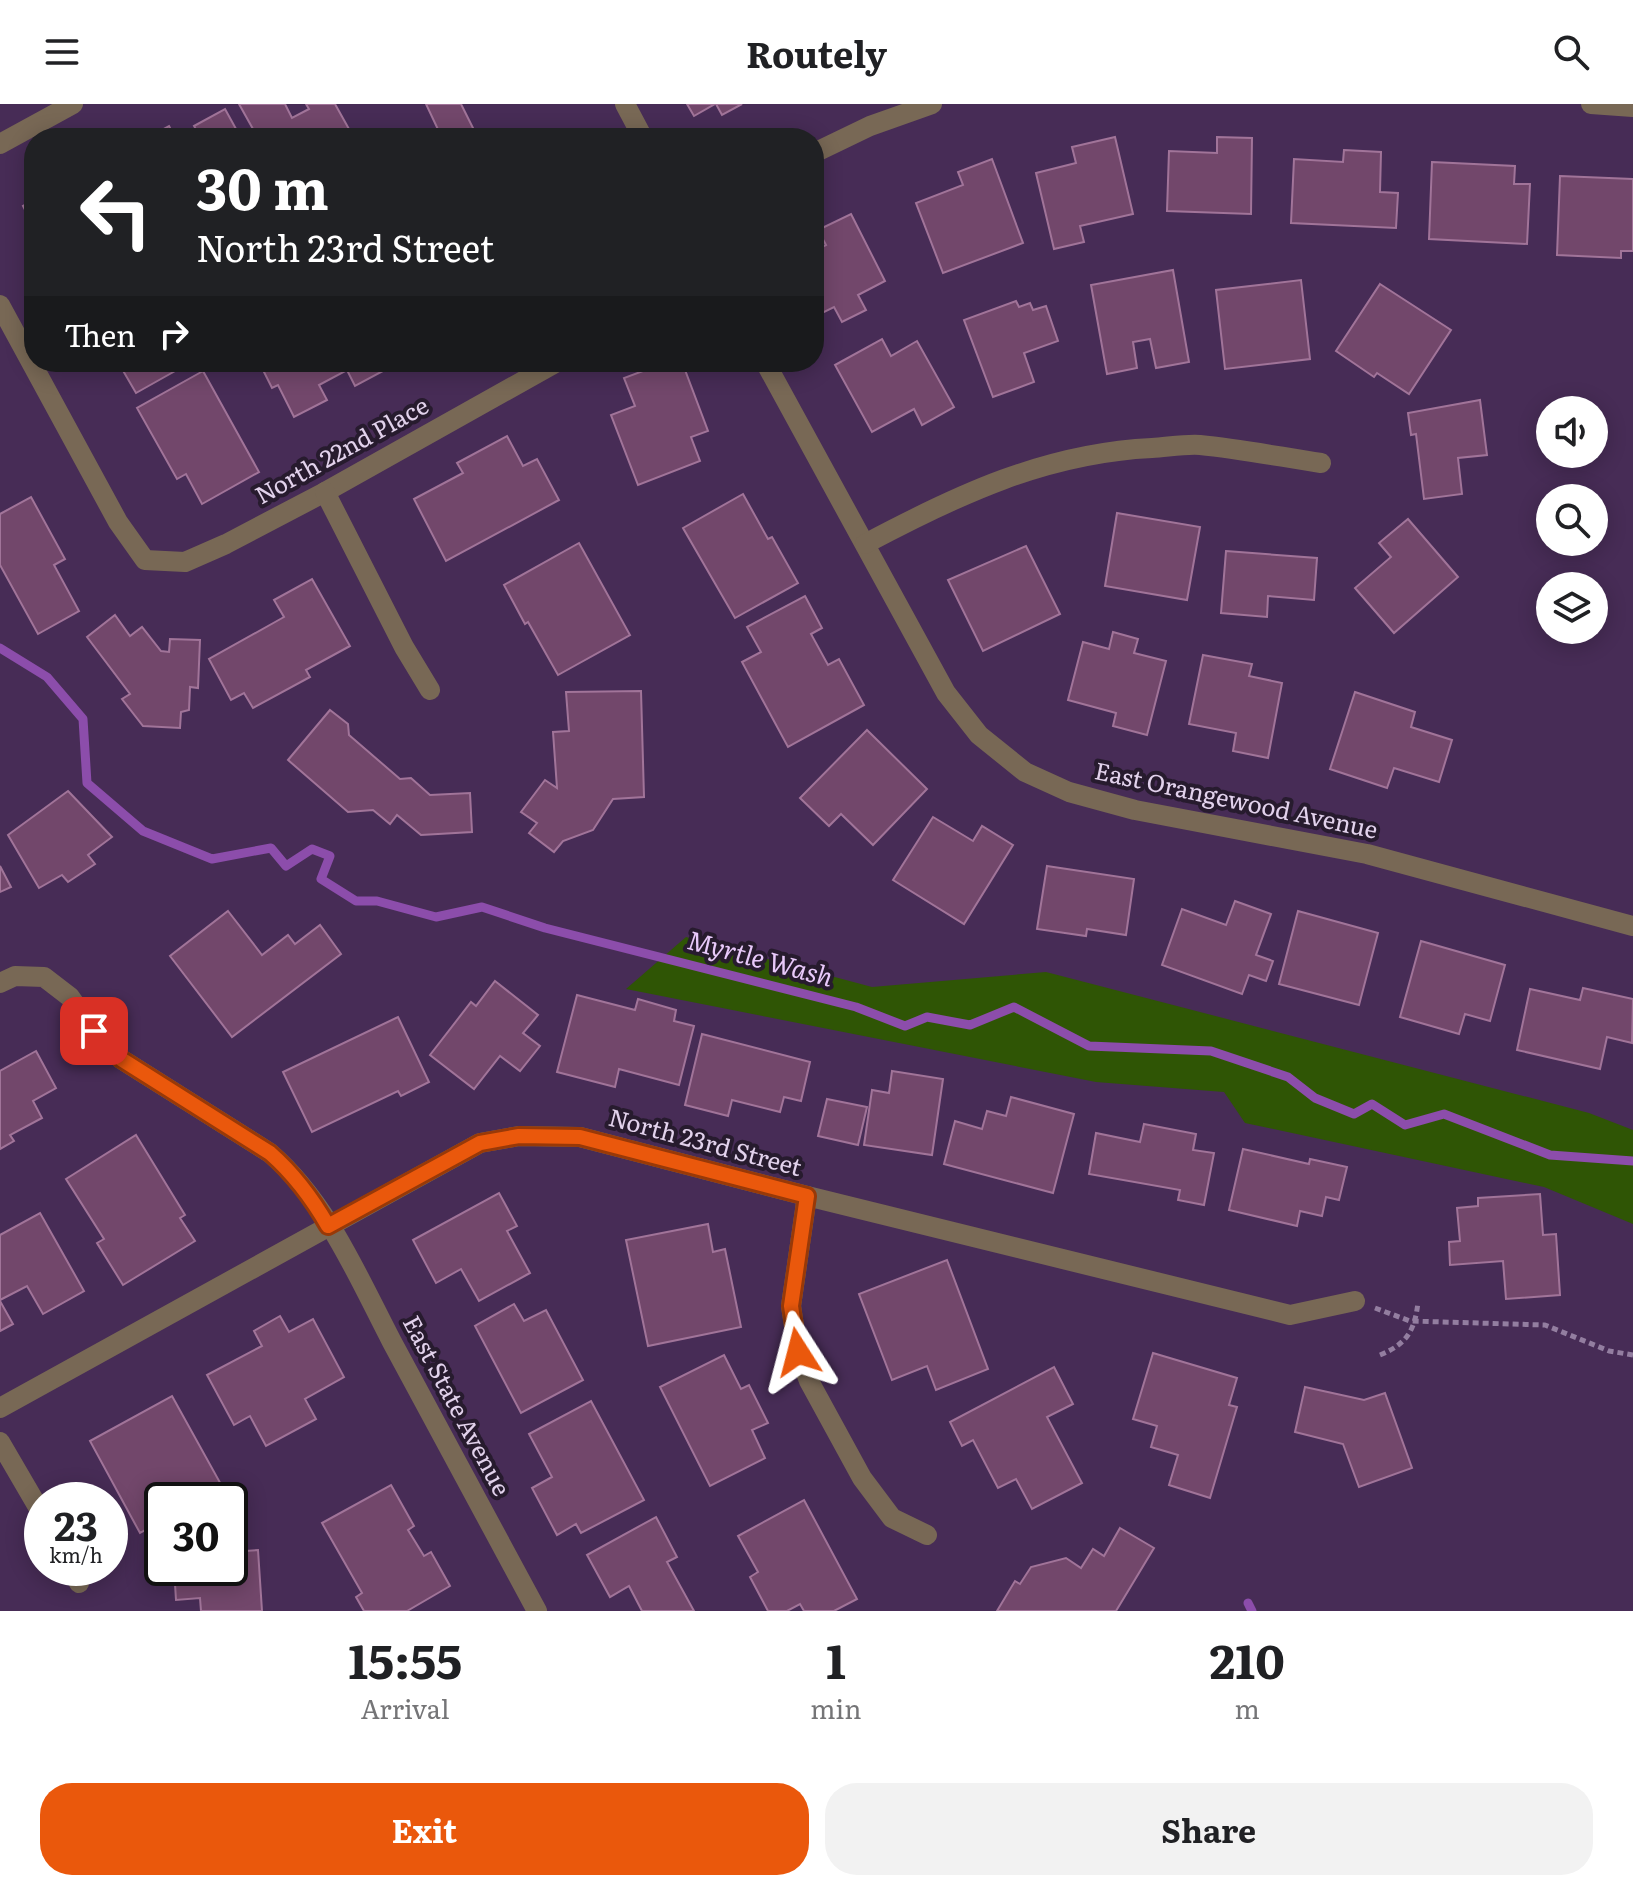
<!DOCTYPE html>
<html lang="en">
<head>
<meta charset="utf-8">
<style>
	:root { --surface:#fff; --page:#f2f2f2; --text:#202124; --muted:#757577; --accent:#ea580c }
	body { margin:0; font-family:Literata,serif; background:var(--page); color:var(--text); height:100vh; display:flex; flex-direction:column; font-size:30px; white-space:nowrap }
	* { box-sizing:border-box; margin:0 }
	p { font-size:26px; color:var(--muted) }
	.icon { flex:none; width:44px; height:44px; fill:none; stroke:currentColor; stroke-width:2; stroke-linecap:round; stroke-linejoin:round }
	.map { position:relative; height:1507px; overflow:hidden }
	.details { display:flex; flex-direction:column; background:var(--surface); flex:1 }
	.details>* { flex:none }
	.hud { position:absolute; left:24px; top:24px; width:800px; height:244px; border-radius:32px; box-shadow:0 4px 20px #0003; background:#202124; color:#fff; overflow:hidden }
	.buttons { position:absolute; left:1536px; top:292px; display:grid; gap:16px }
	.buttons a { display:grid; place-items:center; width:72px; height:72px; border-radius:50%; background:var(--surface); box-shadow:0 4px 20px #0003; font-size:40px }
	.speed { position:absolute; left:24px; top:1378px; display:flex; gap:16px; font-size:40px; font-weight:700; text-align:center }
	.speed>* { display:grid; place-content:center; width:104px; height:104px; border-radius:50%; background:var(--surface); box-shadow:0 4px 20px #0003; line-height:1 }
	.speed small { font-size:20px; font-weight:400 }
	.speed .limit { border:4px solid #111; border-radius:12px; background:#fff; color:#111 }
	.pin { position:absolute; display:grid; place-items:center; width:68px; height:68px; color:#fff; margin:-34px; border-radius:16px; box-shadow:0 4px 12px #0006 }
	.me { position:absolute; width:88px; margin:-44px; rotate:351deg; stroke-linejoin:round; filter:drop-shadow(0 0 6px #0008) }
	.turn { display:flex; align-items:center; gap:28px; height:168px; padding:0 40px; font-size:36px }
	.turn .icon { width:104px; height:104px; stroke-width:2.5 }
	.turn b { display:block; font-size:56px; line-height:68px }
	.then { display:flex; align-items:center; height:76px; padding:0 40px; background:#0003; gap:16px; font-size:30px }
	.eta { display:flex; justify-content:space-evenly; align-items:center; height:136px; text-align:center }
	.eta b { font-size:48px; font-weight:700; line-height:56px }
	.button { display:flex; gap:16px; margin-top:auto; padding:16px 40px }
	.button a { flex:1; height:92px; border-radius:32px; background:var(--accent); color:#fff; font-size:32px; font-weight:700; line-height:92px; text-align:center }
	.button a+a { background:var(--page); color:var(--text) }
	header { display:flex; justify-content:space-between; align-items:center; height:104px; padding:0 40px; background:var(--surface); font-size:36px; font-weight:700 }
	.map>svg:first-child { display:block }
	.green { fill:#2f5505 }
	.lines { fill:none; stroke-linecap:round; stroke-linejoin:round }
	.stream { stroke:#8c4dab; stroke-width:9 }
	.building { fill:#72476b; stroke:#a17499; stroke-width:2 }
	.path { stroke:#937ea0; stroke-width:5; stroke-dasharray:6 4; stroke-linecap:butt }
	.street { stroke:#786855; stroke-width:20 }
	.route-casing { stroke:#983908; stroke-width:20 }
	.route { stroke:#ea580c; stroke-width:14 }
	.labels { text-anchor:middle; stroke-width:8; stroke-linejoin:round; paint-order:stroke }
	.street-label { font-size:24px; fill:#e2d2ec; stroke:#271b2e }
	.water-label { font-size:26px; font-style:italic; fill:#e8c9fa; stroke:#271b2e }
</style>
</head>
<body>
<header><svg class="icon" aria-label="menu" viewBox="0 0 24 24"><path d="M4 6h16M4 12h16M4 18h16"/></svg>Routely<svg class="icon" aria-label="search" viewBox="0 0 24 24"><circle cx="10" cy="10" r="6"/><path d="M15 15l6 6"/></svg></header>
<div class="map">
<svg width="1633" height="1507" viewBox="0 0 1633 1507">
	<rect width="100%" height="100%" fill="#472c56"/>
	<polygon class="green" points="686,833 872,883 1046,868 1589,1009 1633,1026 1633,1120 1544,1083 1245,1019 1224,988 1096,978 626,885"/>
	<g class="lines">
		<g class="stream">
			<polyline points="0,544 47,573 83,615 87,679 143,727 212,755 271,744 286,762 312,745 330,752 321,775 356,797 377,797 436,813 482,803 545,824 856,903 905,922 927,913 970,921 1014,903 1089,942 1211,947 1288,973 1315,994 1354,1010 1372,1000 1405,1021 1444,1010 1550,1051 1633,1057"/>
			<polyline points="1248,1499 1252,1507"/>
		</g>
	</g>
	<g class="building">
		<polygon points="239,0 285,0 292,14 309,5 306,0 335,0 354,34 258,34"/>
		<polygon points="426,0 461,0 478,34 442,34"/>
		<polygon points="687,0 715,0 694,12"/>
		<polygon points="716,0 742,0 722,11"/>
		<polygon points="225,5 241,34 201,34 194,22"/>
		<polygon points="169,22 175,34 147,34"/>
		<polygon points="1115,33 1133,110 1080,122 1084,138 1054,145 1036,69 1076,59 1072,43"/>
		<polygon points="1217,33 1252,34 1251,110 1167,107 1169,47 1217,49"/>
		<polygon points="1344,46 1381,48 1380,88 1398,89 1396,124 1291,119 1294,55 1343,58"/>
		<polygon points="992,55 1023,139 943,169 916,99 963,81 958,68"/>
		<polygon points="1432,58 1515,62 1514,80 1530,80 1527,140 1429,135"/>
		<polygon points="1560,72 1633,75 1633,147 1621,147 1621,154 1557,151"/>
		<polygon points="34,96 34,123 23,102"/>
		<polygon points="851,110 885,177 858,191 866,206 842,218 834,203 814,213 814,147 826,141 818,126"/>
		<polygon points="1173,166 1189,258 1156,264 1150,235 1133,238 1137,264 1107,270 1091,181"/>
		<polygon points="1301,176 1310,255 1225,265 1216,186"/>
		<polygon points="1380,180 1451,226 1409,290 1377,269 1374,273 1336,247"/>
		<polygon points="1016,197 1019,203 1030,199 1033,206 1046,202 1058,237 1024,249 1034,278 993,293 964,216"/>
		<polygon points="882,235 891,252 917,237 954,303 922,321 914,305 872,328 835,261"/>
		<polygon points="118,258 191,258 136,289"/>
		<polygon points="259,258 397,258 398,259 355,282 347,266 319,281 327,296 294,313 278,281 272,284"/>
		<polygon points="667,258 682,258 708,327 691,333 700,357 638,381 611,311 635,302 624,274"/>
		<polygon points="203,267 259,368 202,400 186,370 177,375 137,304"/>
		<polygon points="1480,296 1487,351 1458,354 1462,390 1424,395 1416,330 1411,331 1408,309"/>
		<polygon points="507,332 523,362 537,355 559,396 446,457 414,395 463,369 457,359"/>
		<polygon points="743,390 768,435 772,433 798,479 735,514 683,424"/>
		<polygon points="31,393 65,455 54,461 79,507 38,530 0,461 0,410"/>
		<polygon points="1117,409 1200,423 1187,496 1105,482"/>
		<polygon points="1408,415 1458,473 1394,529 1355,484 1391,453 1379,439"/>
		<polygon points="579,439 630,531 558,571 528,518 525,520 504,481"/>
		<polygon points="1026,442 1060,510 983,547 948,476"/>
		<polygon points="1226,447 1317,454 1314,496 1268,492 1267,513 1221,509"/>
		<polygon points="312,475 350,542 306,566 310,573 253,604 244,589 231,596 209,555 284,513 274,496"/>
		<polygon points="805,492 822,524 811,530 828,561 839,555 864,601 788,643 742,558 761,548 747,523"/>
		<polygon points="115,511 130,532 142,523 161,547 169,548 170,535 200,536 198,584 190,583 189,606 181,608 180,624 143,622 122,595 130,590 87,533"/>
		<polygon points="1113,528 1138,535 1134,549 1166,557 1147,631 1113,622 1116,609 1068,596 1083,538 1109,545"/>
		<polygon points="1203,551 1252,560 1249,572 1282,579 1268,654 1233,647 1236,629 1189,620"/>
		<polygon points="641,587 644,693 613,695 593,726 563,737 554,748 529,729 537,719 521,708 545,676 557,684 553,628 569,627 566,588"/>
		<polygon points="1355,588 1415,608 1411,623 1452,636 1439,678 1394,664 1387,684 1330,665"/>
		<polygon points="330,606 348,620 349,631 400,675 411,674 430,691 470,689 472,728 421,731 397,711 390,720 373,706 348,708 288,656"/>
		<polygon points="867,626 927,685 873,741 841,710 829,722 800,694"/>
		<polygon points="68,687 112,733 88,751 95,760 68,778 62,771 39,784 8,731"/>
		<polygon points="933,713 973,737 982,722 1013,741 964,820 893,776"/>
		<polygon points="0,762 11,783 0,788"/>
		<polygon points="1047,762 1134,775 1126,831 1087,825 1086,832 1037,825"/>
		<polygon points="1235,797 1271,810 1256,851 1273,857 1266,877 1249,871 1242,890 1162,861 1182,805 1226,821"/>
		<polygon points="228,807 262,851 288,831 295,840 320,821 341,850 232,933 170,852"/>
		<polygon points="1298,807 1378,829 1359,901 1279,880"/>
		<polygon points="1421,837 1505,861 1490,917 1465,910 1459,930 1400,913"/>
		<polygon points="495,877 538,911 523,929 540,942 520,967 500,952 474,985 430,951 471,898 476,902"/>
		<polygon points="1583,884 1633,895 1632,939 1607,933 1600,965 1517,946 1530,885 1580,896"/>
		<polygon points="577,891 635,906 638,895 676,906 674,917 694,922 679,981 619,965 615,983 557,968"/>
		<polygon points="398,913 429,978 401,992 398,987 312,1028 283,968"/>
		<polygon points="702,930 810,958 801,997 784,993 780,1008 732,996 728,1012 685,1001"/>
		<polygon points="36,947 56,984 33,997 42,1014 10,1031 14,1037 0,1045 0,967"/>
		<polygon points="892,967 943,975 932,1051 864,1041 872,986 889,989"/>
		<polygon points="1011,993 1074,1010 1053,1089 944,1060 955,1017 982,1025 987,1007 1006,1012"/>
		<polygon points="827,995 867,1003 858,1041 818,1032"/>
		<polygon points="1144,1020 1196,1030 1193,1046 1214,1049 1204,1101 1178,1096 1180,1086 1089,1070 1096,1029 1140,1038"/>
		<polygon points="136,1031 185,1111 180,1114 195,1137 123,1181 97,1139 104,1135 66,1075"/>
		<polygon points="1243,1045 1309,1060 1310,1055 1347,1063 1339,1096 1326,1093 1322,1112 1300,1107 1297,1122 1229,1106"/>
		<polygon points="499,1089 517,1122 507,1127 530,1169 479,1197 461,1165 436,1179 413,1136"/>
		<polygon points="1540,1090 1543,1131 1556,1130 1560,1191 1506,1195 1503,1157 1450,1161 1449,1138 1460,1137 1457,1104 1478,1102 1478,1094"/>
		<polygon points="40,1109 84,1187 43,1210 27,1182 0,1196 0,1131"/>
		<polygon points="708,1120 713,1148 725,1145 741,1223 648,1242 626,1136"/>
		<polygon points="947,1156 988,1265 936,1286 927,1262 892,1276 859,1190"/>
		<polygon points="0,1197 13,1220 0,1227"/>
		<polygon points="514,1200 524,1217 546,1206 583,1276 521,1309 475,1222"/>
		<polygon points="280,1212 289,1228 313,1215 344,1273 305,1295 316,1315 266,1342 250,1312 234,1321 207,1271 262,1242 254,1227"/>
		<polygon points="1153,1249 1237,1274 1229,1301 1237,1303 1210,1394 1169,1381 1178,1351 1151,1343 1157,1322 1133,1315"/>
		<polygon points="724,1251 741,1285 749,1281 768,1319 752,1326 765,1354 710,1382 660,1283"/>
		<polygon points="1054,1263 1073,1300 1047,1313 1082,1379 1032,1405 1016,1375 998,1384 973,1336 962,1342 950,1318"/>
		<polygon points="1305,1283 1364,1296 1385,1289 1412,1364 1359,1383 1343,1340 1295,1328"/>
		<polygon points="172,1292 223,1384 201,1396 162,1396 162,1417 140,1429 90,1337"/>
		<polygon points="591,1297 644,1396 581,1429 576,1420 557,1431 532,1384 552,1373 529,1330"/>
		<polygon points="391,1381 414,1422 408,1426 424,1452 431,1448 450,1482 407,1507 364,1507 356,1493 362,1489 322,1419"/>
		<polygon points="804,1396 857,1495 834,1507 804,1507 800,1500 787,1507 768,1507 750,1473 758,1468 738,1432"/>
		<polygon points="656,1413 677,1453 667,1458 694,1507 642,1507 629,1482 610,1493 587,1451"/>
		<polygon points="1120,1424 1154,1444 1116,1507 997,1507 1015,1477 1020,1480 1031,1463 1066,1454 1081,1464 1093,1445 1104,1452"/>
		<polygon points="258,1446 262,1507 201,1507 200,1494 176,1496 174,1464 230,1464 230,1448"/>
	</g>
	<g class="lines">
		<g class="path">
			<polyline points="1375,1204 1410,1217 1545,1221 1609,1247 1633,1251"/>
			<path d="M1380,1251c27,-11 35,-25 38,-53"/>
		</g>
		<g class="street">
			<polyline points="625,0 643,34"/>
			<polyline points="1591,0 1633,3"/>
			<polyline points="0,40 73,0"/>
			<polyline points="814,49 870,22 932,0"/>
			<polyline points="0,201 118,418 145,456 185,458 226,440 325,388 557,258"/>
			<polyline points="765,258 946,589 979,631 1025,668 1069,688 1135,706 1367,750 1633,822"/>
			<polyline points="325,388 404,543 430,586"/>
			<path d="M865,440c92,-49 181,-91 287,-96 16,-1 33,-4 48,-3 41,4 81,12 121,18"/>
			<path d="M0,879l15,-7 29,1 26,20 24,34 27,28 149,94c57,49 88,124 122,189 48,89 96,179 145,269"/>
			<polyline points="807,1092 791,1202 798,1248 809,1277 862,1374 892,1414 927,1431"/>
			<polyline points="0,1304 480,1039 519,1032 580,1033 807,1092 1290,1211 1355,1197"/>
			<polyline points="0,1338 42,1410"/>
			<polyline points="72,1464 79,1479"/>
		</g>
	</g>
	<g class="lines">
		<defs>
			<path id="route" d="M94,927l27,28 149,94c25,22 42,45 58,73l152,-83 39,-7 61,1 227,59 -16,110 7,46"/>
		</defs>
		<use href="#route" class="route-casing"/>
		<use href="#route" class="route"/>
	</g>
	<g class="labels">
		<g class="street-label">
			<text transform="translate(342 347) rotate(-29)" y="8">North 22nd Place</text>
			<text transform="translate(1236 697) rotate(12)" y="8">East Orangewood Avenue</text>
			<text transform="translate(705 1039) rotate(15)" y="8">North 23rd Street</text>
			<text transform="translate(456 1302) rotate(62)" y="8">East State Avenue</text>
		</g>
		<g class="water-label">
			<text transform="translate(760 855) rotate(15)" y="9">Myrtle Wash</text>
		</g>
	</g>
</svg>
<div class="buttons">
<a><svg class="icon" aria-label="sound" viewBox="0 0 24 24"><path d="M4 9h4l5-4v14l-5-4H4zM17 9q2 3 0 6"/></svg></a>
<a><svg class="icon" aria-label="search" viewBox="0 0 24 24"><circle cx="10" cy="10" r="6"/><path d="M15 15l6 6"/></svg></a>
<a><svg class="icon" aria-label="layers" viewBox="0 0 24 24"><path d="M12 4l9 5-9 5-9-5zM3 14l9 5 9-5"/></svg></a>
</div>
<div class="speed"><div>23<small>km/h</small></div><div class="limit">30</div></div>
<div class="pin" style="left:94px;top:927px;background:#d93025"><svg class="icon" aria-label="arrive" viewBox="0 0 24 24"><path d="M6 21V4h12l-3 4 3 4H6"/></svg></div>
<svg class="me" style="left:798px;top:1248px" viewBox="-20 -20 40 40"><path d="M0-17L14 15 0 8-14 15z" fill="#ea580c" stroke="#fff" stroke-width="4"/></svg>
<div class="hud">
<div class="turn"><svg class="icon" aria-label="left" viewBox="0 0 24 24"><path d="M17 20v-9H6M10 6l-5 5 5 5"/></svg><div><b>30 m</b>North 23rd Street</div></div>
<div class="then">Then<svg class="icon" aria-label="right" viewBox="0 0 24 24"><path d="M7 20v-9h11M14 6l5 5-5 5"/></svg></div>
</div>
</div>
<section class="details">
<div class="eta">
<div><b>15:55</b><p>Arrival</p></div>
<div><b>1</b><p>min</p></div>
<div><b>210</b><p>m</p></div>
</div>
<div class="button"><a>Exit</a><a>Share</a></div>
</section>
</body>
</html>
